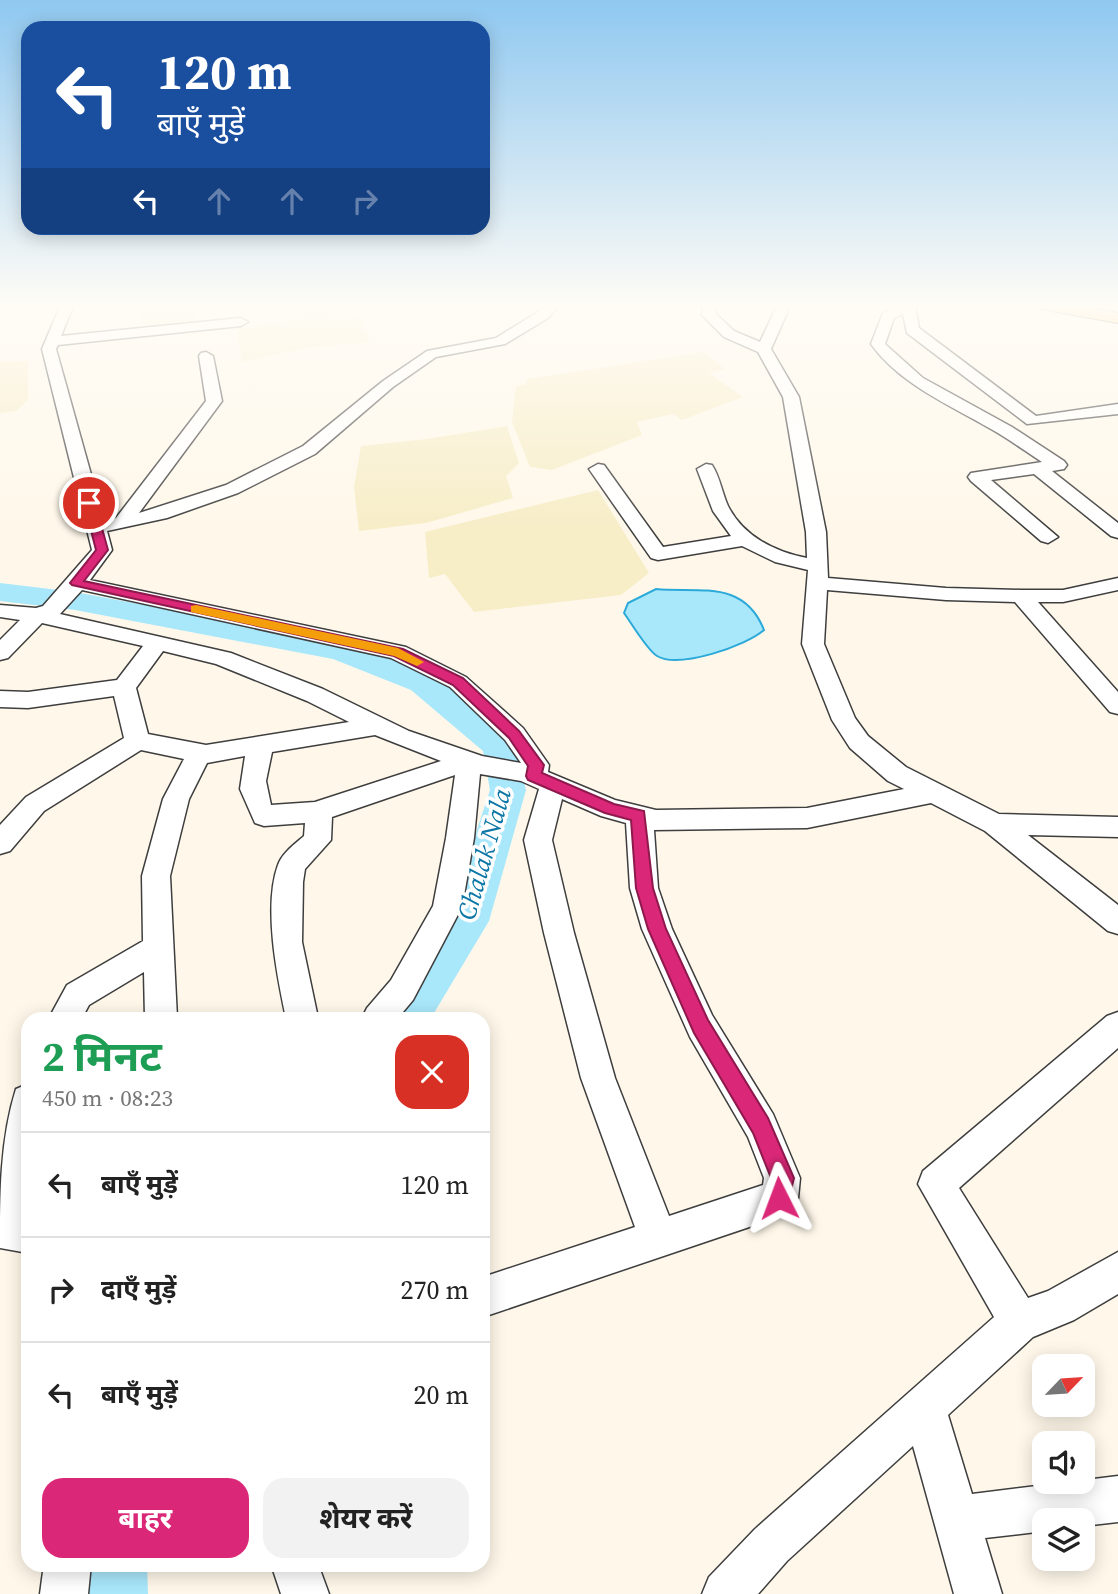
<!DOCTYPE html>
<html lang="hi">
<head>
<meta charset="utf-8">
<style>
	:root { --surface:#fff; --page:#f2f2f2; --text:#222; --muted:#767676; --line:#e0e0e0; --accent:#db2777 }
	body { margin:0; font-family:"Source Serif 4","Noto Sans Devanagari",serif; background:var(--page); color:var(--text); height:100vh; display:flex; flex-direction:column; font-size:26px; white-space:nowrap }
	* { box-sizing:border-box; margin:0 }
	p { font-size:23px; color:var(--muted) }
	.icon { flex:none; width:38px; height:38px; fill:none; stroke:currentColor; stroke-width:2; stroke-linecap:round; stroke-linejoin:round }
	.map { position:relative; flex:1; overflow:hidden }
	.panel { position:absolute; left:21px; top:1012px; width:469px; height:560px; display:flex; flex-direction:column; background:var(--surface); border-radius:21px; box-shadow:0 4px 18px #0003 }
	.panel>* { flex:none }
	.top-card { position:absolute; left:21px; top:21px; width:469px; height:214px; border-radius:21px; box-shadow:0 4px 18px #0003; background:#1a4fa0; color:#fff; overflow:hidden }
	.needle { width:46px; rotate:65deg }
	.buttons { position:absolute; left:1032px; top:1354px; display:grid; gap:14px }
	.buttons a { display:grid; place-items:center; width:63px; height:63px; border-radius:14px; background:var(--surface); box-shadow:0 4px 18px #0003; font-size:35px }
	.pin { position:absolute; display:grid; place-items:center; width:60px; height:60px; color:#fff; margin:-30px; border:4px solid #fff; border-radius:50%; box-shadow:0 2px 7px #0007 }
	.me { position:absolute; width:77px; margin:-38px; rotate:357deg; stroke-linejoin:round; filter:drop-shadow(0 0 5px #0008) }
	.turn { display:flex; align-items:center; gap:24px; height:147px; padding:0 21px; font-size:32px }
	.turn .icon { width:91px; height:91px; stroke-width:2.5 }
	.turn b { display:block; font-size:49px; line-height:60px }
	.lanes { display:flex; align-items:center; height:66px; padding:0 21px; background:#0003; justify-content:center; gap:35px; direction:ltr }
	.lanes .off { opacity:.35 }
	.round { display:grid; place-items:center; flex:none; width:74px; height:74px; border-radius:21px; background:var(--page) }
	.headline { display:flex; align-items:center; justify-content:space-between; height:119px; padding:0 21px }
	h1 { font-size:42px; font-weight:700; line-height:52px; color:#1e9e55 }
	.action { display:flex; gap:14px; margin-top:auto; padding:14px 21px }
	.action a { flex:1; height:80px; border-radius:21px; background:var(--accent); color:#fff; font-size:28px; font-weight:700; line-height:80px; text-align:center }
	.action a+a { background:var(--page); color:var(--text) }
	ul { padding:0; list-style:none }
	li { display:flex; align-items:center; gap:21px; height:105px; padding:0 21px; border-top:2px solid var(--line) }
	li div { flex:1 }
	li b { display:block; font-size:26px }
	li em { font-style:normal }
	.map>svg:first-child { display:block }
	.farmland { fill:#f7edc7 }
	.water { fill:#a9e7fb; stroke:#2ba9d8; stroke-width:2 }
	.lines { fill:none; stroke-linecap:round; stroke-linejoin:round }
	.river { fill:#a9e7fb; fill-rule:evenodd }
	.minor-casing { stroke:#3e3e3e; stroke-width:3 }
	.major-casing { stroke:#1c1c1c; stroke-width:2 }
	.minor { fill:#fff; fill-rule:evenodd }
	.major { fill:#ffc15a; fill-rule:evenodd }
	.route { fill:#db2777; stroke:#8e194d; stroke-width:2 }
	.slow { fill:#f59e0b }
	.labels { text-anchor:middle; stroke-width:7; stroke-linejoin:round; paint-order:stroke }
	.water-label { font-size:26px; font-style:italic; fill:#0c77a6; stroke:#fff }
</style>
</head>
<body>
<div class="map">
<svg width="1118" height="1594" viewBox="0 0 1118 1594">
	<rect width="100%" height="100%" fill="#fff8ea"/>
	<g class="farmland">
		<polygon points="142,304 210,304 211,311 194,314 199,325 140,331"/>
		<polygon points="330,304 330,320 362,318 370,342 305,348 242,362 237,328 297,320 295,307"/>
		<polygon points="704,352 725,369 709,373 743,397 682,420 673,414 637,422 642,435 552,470 530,467 512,422 516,386 526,384 527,379"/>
		<polygon points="28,361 28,400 16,411 0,413 0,362"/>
		<polygon points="507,426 519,463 506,476 513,498 426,523 359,531 354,487 361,446 427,439"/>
		<polygon points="598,490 649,573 621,595 474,612 445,574 429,578 425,532"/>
	</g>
	<path class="water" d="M656,589c43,4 88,-10 108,41 -18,16 -85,39 -107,26 -10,-6 -25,-32 -33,-43l4,-10z"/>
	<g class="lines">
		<g class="river">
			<polygon points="0,583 75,592 351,644 433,674 511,737 516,746 526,790 489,921 431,1018 384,1018 391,1003 449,915 490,790 483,751 411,690 333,659 75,610 0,601"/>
			<polygon points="81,1564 147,1564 148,1594 82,1594"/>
		</g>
		<defs>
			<g id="minor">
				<path d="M61,304h13l-13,32 180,-18 7,4 -7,4 -183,19 -2,4 48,172 12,-3 90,-117 -7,-45 2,-3 5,-1 7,4 9,45 -83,112 87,-28 77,-39 80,-65 44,-30 69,-13 42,-26 8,-8h14l-12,14 -43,26 -69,13 -43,30 -78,67 -77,39 -71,25 -60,13 5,19 -22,30 316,67 60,30 57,51 26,37 -1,7 67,28 41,10 151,-2 97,-19 -16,-8 -38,-33 -18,-28 -30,-76 6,-74 -33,-8 -33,-16 -84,14 -7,-2 -62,-89 9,-5 6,1 59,82 68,-11 -18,-25 -16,-42 9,-5 6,1c8,12 10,28 16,41 15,30 47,46 79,52l-1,-26 -23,-135 -25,-45 -34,-15 -22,-22 1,-11h12l1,10 18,17 26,11 18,-38h13l-20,45 28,48 27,135 2,46 118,10 75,2h42l55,-12v12l-55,12h-25l80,90v22l-8,-2 -95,-110 -69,-2 -119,-10 -3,54 31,74 13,18 38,31 93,47 119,3v20l-90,-2 90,70v29l-10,-3 -123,-100 -54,-28 -124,25 -153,2 4,58 14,41 40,86 61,99 27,64 -2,20 -6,13 -13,6 -296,100v-40l152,-50 -54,-149 -37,-145 -20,-93 15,-51 -18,-8 -41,-7 -6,64 -12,69 -49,93 -15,18h-36l5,-10 24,-28 42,-74 13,-68 9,-63 -123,42 -1,23 -26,29 -2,13 -1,60 16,76h-32c-9,-42 -23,-112 -8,-153 4,-12 17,-21 26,-29l1,-13 -41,3 -9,-3 -15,-34 5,-33 -38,7 -18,36 -19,77 7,142h-32l-1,-46 -55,33 -7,13h-33l18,-33 76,-44 -1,-65 21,-77 21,-40 -43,-9 -97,61 -34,40 -10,3v-29l26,-28 98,-59 -10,-42 -86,12 -28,-1v-16l28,1 89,-12 26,-34 -101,-23 -34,35 -8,2v-20l20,-20 -20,-3v-12l36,3 7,-2 49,-56 -50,-201zM82,590l309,68 59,29 55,53 16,23 -39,-7 -73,-25 -86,-42 -92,-36 -171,-39zM163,651l53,13 91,37 42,21 -143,23 -58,-11 -12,-46zM375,735l66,26 -126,41 -44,3 -5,-24 6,-29zM562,799l39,17 25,7 4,65 12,41 48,108 58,100 16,41 -1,7 -94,31 -54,-138 -41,-145 -22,-93z"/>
				<path d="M903,304h15l-2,6 3,18 117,88 82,-12v10l-91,10 -120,-91 -4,-19 -9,4 -9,26 38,34 89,49 52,34 3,4 -3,4 -12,2 66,52v15l-7,-2 -77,-62 -43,6 67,57 -10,6 -7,-2 -70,-60 -3,-4 3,-4 71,-11c-17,-11 -33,-23 -51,-33 -43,-25 -90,-44 -120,-85l12,-31z"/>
				<polygon points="1118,1012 1118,1048 959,1188 1028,1298 1048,1291 1118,1252 1118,1294 1074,1320 1033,1337 948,1415 972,1494 1118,1476 1118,1522 1083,1526 1083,1521 1045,1521 1045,1531 985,1538 1002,1594 954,1594 913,1446 787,1561 758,1594 702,1594 709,1577 755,1529 994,1317 918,1184 923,1171 1107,1016"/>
				<path d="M28,1084v109l-3,21 3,1v38l-28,-5c0,-54 0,-108 16,-159z"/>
				<polygon points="44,1564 91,1564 88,1594 40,1594"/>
				<polygon points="271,1564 318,1564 329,1594 281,1594"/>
			</g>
			<polygon id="major" points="1033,304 1069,304 1118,313 1118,323 1040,309"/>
		</defs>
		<use href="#minor" class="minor-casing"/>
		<use href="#major" class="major-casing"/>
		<use href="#minor" class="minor"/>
		<use href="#major" class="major"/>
	</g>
	<linearGradient id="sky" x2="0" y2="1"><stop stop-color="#8fc8f0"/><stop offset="0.58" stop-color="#fffcf6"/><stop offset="1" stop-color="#fffcf6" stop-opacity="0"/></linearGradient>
	<rect width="1118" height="528" fill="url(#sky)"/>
	<polygon class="route" points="89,499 95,503 108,550 84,581 403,649 463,678 519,731 544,765 542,773 614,804 644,811 653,888 666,929 708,1020 768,1118 794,1178 787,1206 779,1209 771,1206 768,1198 771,1178 753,1133 694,1033 648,929 636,888 631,820 605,813 528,780 526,776 528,766 509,738 453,685 394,656 72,585 70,583 96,550 84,503"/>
	<polygon class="slow" points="196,605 398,648 424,662 417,666 394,656 191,612 191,606"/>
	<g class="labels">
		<g class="water-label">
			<text transform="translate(484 854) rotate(-74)" y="9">Chalak Nala</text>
		</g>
	</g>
</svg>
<div class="buttons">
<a><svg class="needle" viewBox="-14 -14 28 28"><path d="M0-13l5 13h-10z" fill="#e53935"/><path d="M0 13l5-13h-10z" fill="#767676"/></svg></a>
<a><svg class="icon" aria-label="sound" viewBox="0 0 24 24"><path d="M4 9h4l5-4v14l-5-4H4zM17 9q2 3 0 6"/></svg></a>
<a><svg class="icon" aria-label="layers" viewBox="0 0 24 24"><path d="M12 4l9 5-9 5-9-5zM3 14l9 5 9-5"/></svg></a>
</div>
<div class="pin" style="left:89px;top:503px;background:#d93025"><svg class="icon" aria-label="arrive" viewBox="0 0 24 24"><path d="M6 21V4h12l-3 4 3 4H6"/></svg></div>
<svg class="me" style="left:779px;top:1198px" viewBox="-20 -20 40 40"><path d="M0-17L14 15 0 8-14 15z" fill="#db2777" stroke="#fff" stroke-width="4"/></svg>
<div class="top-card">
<div class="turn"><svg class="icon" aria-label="left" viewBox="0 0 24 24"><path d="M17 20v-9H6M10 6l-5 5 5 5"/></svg><div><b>120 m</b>बाएँ मुड़ें</div></div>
<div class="lanes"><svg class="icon" aria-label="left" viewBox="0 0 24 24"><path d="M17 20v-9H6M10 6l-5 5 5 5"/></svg><svg class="icon off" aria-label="ahead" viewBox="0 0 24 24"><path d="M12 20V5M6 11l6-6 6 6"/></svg><svg class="icon off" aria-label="ahead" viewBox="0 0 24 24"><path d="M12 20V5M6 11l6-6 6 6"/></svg><svg class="icon off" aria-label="right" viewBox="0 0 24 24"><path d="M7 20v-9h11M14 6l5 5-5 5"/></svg></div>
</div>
<section class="panel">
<div class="headline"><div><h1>2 मिनट</h1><p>450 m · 08:23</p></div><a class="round" style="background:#d93025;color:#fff"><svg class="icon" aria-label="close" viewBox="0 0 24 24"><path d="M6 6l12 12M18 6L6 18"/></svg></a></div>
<ul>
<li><svg class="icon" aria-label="left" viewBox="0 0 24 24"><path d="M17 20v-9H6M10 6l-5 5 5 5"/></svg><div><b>बाएँ मुड़ें</b></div><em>120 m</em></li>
<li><svg class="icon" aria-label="right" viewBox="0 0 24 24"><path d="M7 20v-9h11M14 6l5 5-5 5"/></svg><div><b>दाएँ मुड़ें</b></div><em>270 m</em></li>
<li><svg class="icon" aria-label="left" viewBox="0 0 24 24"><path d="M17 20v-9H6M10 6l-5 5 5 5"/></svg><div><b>बाएँ मुड़ें</b></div><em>20 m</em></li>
</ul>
<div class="action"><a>बाहर</a><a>शेयर करें</a></div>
</section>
</div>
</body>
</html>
